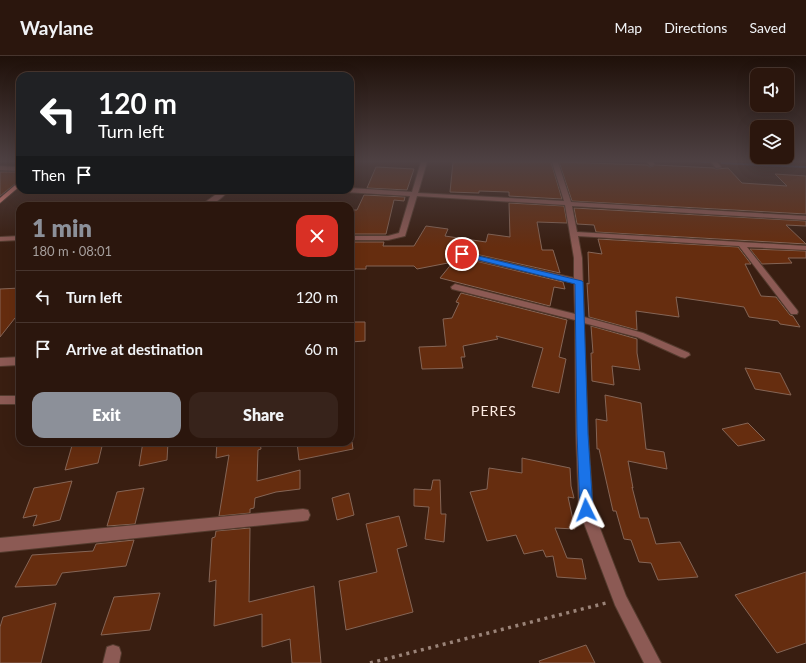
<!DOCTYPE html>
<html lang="en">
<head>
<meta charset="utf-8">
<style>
	:root { --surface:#2b160d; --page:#37231b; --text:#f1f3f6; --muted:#a69f9d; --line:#47352e; --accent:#8c9099 }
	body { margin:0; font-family:Lato,sans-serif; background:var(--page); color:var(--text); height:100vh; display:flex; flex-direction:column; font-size:15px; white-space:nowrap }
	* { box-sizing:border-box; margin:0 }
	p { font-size:13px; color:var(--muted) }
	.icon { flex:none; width:22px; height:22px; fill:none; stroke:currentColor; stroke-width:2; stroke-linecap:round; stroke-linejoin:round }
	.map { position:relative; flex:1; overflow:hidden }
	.panel { position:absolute; left:16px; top:146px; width:338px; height:244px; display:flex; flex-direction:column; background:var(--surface); border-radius:12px; box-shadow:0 4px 16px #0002,0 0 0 1px var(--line) }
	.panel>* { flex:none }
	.top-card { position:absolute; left:16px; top:16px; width:338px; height:122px; border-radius:12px; box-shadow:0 4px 16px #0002,0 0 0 1px var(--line); background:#202124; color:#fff; overflow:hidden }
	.controls { position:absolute; left:750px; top:12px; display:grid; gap:8px }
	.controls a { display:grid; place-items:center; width:44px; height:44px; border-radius:8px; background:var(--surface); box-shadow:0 4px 16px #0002,0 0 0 1px var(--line); font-size:20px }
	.pin { position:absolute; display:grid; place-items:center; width:34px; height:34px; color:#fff; margin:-17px; border:2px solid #fff; border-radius:50%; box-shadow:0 1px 4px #0007 }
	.me { position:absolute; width:44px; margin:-22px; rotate:357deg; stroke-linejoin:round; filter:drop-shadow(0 0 3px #0008) }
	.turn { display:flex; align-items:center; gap:14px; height:84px; padding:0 16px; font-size:18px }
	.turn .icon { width:52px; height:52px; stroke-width:2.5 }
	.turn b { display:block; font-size:28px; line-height:34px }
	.then { display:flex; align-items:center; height:38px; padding:0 16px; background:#0003; gap:8px; font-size:15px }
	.round { display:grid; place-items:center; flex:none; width:42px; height:42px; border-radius:12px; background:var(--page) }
	.overview { display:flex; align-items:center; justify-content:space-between; height:68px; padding:0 16px }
	h1 { font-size:24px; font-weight:800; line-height:30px; color:var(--accent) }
	.cta { display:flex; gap:8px; margin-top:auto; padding:8px 16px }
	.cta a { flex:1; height:46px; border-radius:12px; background:var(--accent); color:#fff; font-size:16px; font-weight:800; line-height:46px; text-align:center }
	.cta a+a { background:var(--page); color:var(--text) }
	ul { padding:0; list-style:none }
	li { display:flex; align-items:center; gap:12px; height:52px; padding:0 16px; border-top:1px solid var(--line) }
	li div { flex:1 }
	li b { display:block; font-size:15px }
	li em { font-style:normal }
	header { display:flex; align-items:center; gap:24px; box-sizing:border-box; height:56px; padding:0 20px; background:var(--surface); border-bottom:1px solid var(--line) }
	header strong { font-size:19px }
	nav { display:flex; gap:22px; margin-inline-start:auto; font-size:14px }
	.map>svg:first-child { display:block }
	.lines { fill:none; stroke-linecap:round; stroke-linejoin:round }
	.stream { fill:#244677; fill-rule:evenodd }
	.building { fill:#662d0f; stroke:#856556 }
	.minor-casing { stroke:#543b2e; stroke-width:2 }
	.major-casing { stroke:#543b2e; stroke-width:2 }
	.path { stroke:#9a8378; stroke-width:3.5; stroke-dasharray:3 4.5; stroke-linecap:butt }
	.minor { fill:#8c5a54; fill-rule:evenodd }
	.major { fill:#f38a7f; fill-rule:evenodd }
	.route { fill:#1a73e8; stroke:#114b97 }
	.labels { text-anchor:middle; stroke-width:3.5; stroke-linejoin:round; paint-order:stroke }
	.neighbourhood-label { font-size:14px; letter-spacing:1px; fill:#fdebe2; stroke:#391e11 }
</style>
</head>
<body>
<header>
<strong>Waylane</strong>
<nav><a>Map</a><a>Directions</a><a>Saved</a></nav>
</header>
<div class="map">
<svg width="806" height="607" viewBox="0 0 806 607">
	<rect width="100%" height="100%" fill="#391e11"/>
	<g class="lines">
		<g class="stream">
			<polygon points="700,106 712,106 711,107 701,107"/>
			<polygon points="722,106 806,110 806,112 721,108 721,106"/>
		</g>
	</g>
	<g class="building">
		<polygon points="453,106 551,106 562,143 509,140 509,136 479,135 479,137 450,136"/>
		<polygon points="559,106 647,109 650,111 656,109 714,112 716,113 728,112 742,127 787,130 775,118 806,120 806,158 572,145"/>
		<polygon points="376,111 414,113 407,134 367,132"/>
		<polygon points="0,116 20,116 20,124 0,140"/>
		<polygon points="364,139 405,141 404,145 394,144 386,178 350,178 350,154 357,154"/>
		<polygon points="509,147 564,150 567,167 537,166 542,194 553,194 560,217 462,195 457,197 457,199 459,201 563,226 565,233 554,231 550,250 440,222 453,206 417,213 414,210 366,210 366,213 350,213 350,186 384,186 383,190 414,190 426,170 448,173 445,180 486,186 488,178 510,181"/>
		<polygon points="574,152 806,165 806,170 786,169 806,188 596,176 594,169 577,168"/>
		<polygon points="598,183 738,191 751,208 745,208 761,240 776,241 790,259 793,260 800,271 780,268 778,265 749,261 744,251 676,241 679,261 636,255 637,274 589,261 587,227 589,228 588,196 602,198"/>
		<polygon points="750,193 806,195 806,202 788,202 792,207 762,208"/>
		<polygon points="20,232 20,262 15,262 0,281 0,233"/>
		<polygon points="461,237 567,264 559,301 566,303 559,337 532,331 543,292 496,280 498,283 463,290 465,301 461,301 463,312 422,313 419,291 446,290 443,263 452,262 459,247 456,246"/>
		<polygon points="350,266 365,266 365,285 350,286"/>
		<polygon points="591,270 637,283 637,297 640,314 612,310 614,329 592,325 591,297 593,297"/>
		<polygon points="745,312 780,317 791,339 755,333"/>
		<polygon points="605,339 641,347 646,393 664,396 667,413 628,405 633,432 632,431 640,462 648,462 656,488 680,486 698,521 658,524 651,507 639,506 631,484 624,483 616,455 613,455 599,393 597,393 596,363 607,365"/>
		<polygon points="748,367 765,384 738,390 722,373"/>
		<polygon points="73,386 103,386 98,407 65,414"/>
		<polygon points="143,386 168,386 167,404 139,410"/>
		<polygon points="217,386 260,386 261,393 258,394 257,425 300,414 300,433 276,436 255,442 254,452 250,453 250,457 219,460 229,399 216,402"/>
		<polygon points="297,386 352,386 353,393 299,404"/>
		<polygon points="522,402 570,412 571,430 574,442 568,441 575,473 555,472 567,502 582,503 586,523 557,521 553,500 546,501 543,494 524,498 516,479 487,485 470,436 487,433 489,412 522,417"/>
		<polygon points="433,424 440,424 441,458 446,458 444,486 425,483 429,451 414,450 414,433 431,434"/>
		<polygon points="72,425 60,464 33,470 37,459 23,462 34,432"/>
		<polygon points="144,432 135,468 107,470 117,436"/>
		<polygon points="349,437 354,459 337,464 332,442"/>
		<polygon points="399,460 407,490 397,493 413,556 346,574 339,525 377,516 366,468"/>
		<polygon points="250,472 249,546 314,530 321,607 292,607 290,583 262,591 262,558 214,570 216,524 209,526 212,482 215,481 216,475"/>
		<polygon points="134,484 126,510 62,517 56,529 15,531 32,499 93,495 96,488"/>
		<polygon points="806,516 806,587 777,597 735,539"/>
		<polygon points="160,537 150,574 101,579 114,541"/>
		<polygon points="56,547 41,607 0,607 0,571 3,561"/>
		<polygon points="586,589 595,607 540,607 539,605"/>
	</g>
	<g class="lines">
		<defs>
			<g id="minor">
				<polygon points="421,106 427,106 418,137 564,145 552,106 558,106 571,146 806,160 806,164 572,150 577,176 806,190 806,194 747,191 797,254 798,256 797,258 791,258 739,190 578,180 582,202 584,261 643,277 689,297 690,299 685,302 681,301 637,281 584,267 588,378 593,454 626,540 661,607 644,607 615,549 579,454 576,378 575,264 452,233 451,231 455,228 575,258 574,227 459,200 458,198 462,196 574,222 574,202 565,149 417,140 405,180 388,184 350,184 350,180 388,180 399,177 410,140 345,136 342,134 350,134 350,132 412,136"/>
				<polygon points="647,106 653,106 655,109 650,110"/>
				<polygon points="711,106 717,106 721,111 716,112"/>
				<polygon points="0,110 20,111 20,115 0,114"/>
				<path d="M222,134h7c-7,9 -17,16 -29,16z"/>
				<polygon points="20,180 20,184 0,185 0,181"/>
				<polygon points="20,301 20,309 0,310 0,302"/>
				<rect x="0" y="340" width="20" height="8"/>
				<polygon points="303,453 308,454 310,459 308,464 303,465 0,496 0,482"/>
				<polygon points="113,589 119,591 121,597 119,607 103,607 107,591"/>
			</g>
			<polygon id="major" points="20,125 20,130 0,147 0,142"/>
		</defs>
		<use href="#minor" class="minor-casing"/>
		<use href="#major" class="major-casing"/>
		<polyline class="path" points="370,607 606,547"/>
		<use href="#minor" class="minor"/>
		<use href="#major" class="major"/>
	</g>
	<linearGradient id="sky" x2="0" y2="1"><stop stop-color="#1f1009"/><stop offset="0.55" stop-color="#4e4143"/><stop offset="1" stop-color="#4e4143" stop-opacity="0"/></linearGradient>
	<rect width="806" height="191" fill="url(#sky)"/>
	<polygon class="route" points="462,196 582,225 583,226 588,378 593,454 591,458 586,460 582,458 580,454 577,378 575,228 459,199 458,198"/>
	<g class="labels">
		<g class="neighbourhood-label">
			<text x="494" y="360">PERES</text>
		</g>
	</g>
</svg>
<div class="controls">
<a><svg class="icon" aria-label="sound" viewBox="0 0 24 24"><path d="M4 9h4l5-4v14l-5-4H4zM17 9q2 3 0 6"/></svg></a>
<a><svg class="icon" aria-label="layers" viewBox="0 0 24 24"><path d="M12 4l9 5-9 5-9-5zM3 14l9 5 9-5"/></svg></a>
</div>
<div class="pin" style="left:462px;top:198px;background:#d93025"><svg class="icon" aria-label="arrive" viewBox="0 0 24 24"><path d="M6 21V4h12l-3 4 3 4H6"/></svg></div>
<svg class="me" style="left:586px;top:454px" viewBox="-20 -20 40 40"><path d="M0-17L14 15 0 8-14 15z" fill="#1a73e8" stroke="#fff" stroke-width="4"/></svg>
<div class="top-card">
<div class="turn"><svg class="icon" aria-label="left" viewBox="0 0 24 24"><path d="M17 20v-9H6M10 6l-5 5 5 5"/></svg><div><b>120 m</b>Turn left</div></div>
<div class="then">Then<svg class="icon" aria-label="arrive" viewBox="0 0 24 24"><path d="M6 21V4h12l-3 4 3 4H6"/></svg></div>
</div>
<section class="panel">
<div class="overview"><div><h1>1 min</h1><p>180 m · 08:01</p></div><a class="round" style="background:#d93025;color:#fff"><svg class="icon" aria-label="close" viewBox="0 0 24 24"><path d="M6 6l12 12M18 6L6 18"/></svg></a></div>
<ul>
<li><svg class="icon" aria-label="left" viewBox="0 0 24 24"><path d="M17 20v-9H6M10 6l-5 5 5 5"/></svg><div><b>Turn left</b></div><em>120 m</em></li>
<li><svg class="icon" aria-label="arrive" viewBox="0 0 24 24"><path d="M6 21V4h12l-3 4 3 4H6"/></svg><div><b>Arrive at destination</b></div><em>60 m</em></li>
</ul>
<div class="cta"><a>Exit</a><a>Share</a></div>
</section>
</div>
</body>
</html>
